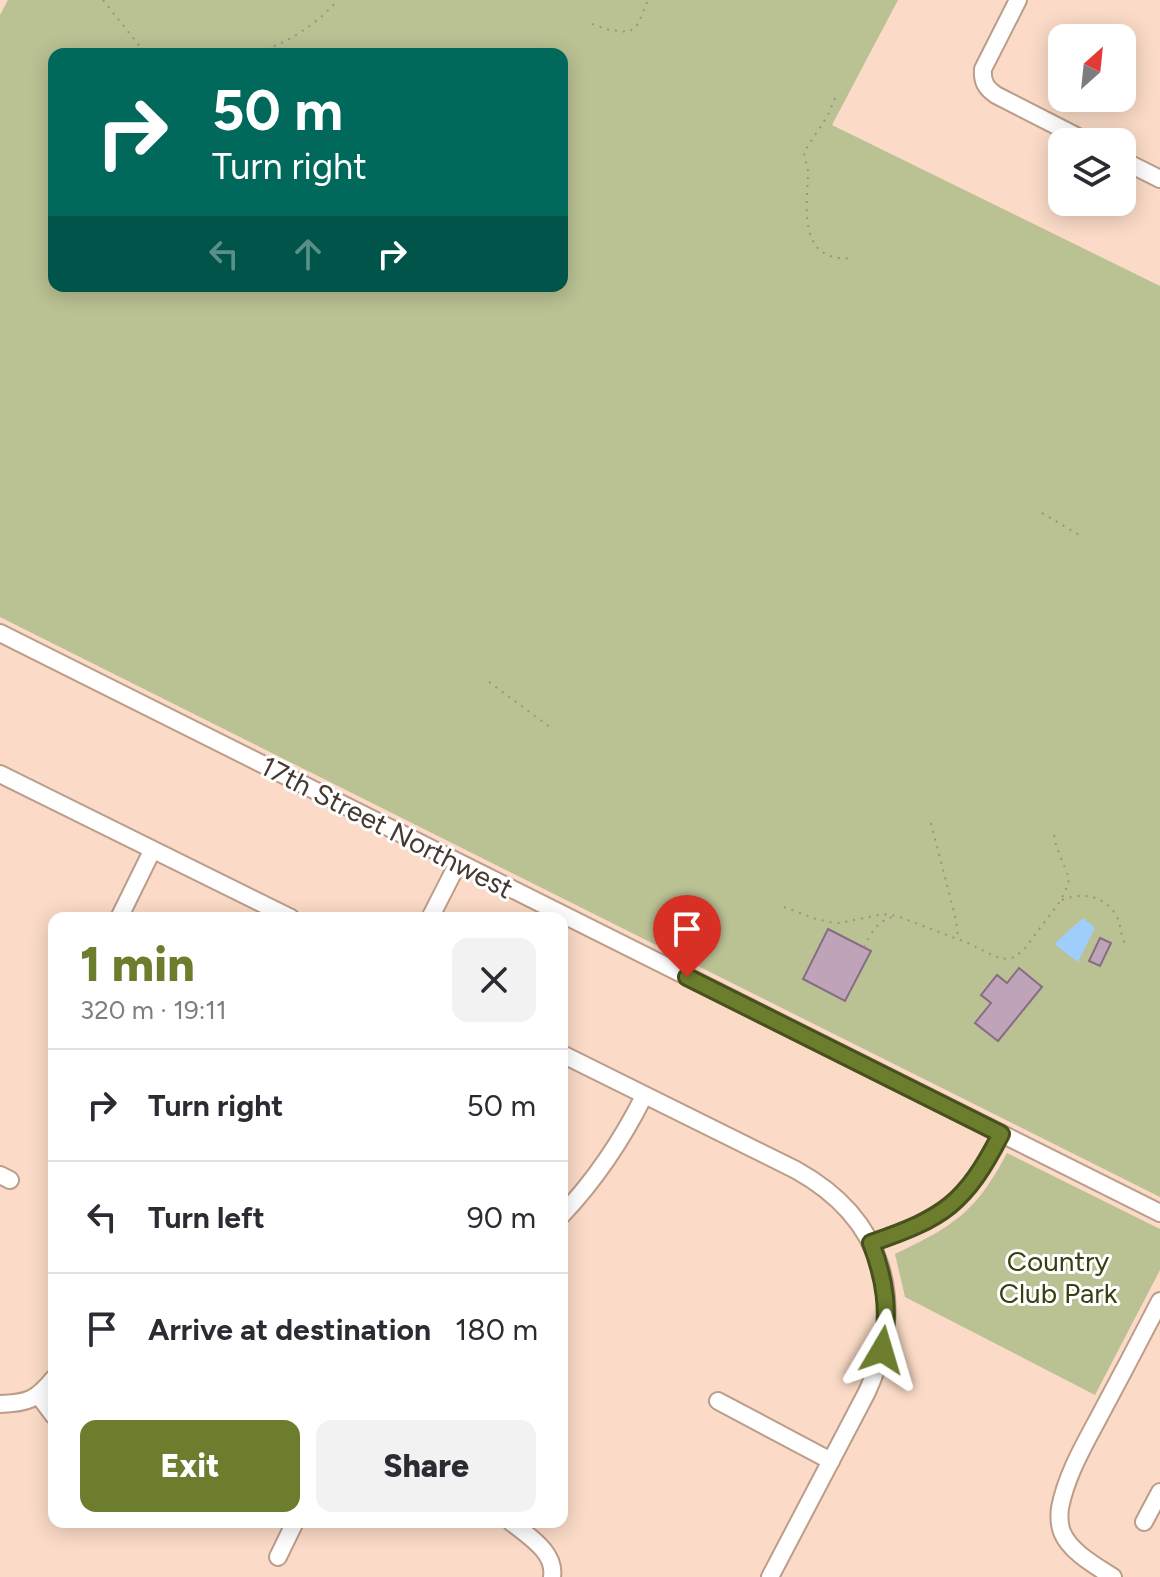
<!DOCTYPE html>
<html lang="en">
<head>
<meta charset="utf-8">
<style>
	:root { --surface:#fff; --page:#f2f2f3; --text:#2b2b33; --muted:#7c7c81; --line:#e1e1e2; --accent:#6c7d2d }
	body { margin:0; font-family:Figtree,sans-serif; background:var(--page); color:var(--text); height:100vh; display:flex; flex-direction:column; font-size:30px; white-space:nowrap }
	* { box-sizing:border-box; margin:0 }
	p { font-size:26px; color:var(--muted) }
	.icon { flex:none; width:44px; height:44px; fill:none; stroke:currentColor; stroke-width:2; stroke-linecap:round; stroke-linejoin:round }
	.map { position:relative; flex:1; overflow:hidden }
	.sheet { position:absolute; left:48px; top:912px; width:520px; height:616px; display:flex; flex-direction:column; background:var(--surface); border-radius:16px; box-shadow:0 4px 20px #0003 }
	.sheet>* { flex:none }
	.guide { position:absolute; left:48px; top:48px; width:520px; height:244px; border-radius:16px; box-shadow:0 4px 20px #0003; background:#00695c; color:#fff; overflow:hidden }
	.needle { width:52px; rotate:27deg }
	.buttons { position:absolute; left:1048px; top:24px; display:grid; gap:16px }
	.buttons a { display:grid; place-items:center; width:88px; height:88px; border-radius:16px; background:var(--surface); box-shadow:0 4px 20px #0003; font-size:40px }
	.pin { position:absolute; display:grid; place-items:center; width:68px; height:68px; color:#fff; margin:-82px -34px; border-radius:50% 50% 50% 0; rotate:-45deg; box-shadow:0 0 8px #0007 }
	.pin .icon { rotate:45deg }
	.me { position:absolute; width:88px; margin:-44px; rotate:7deg; stroke-linejoin:round; filter:drop-shadow(0 0 6px #0008) }
	.turn { display:flex; align-items:center; gap:28px; height:168px; padding:0 32px; font-size:36px }
	.turn .icon { width:104px; height:104px; stroke-width:2.5 }
	.turn b { display:block; font-size:56px; line-height:68px }
	.lanes { display:flex; align-items:center; height:76px; padding:0 32px; background:#0003; justify-content:center; gap:40px; direction:ltr }
	.lanes .off { opacity:.35 }
	.round { display:grid; place-items:center; flex:none; width:84px; height:84px; border-radius:16px; background:var(--page) }
	.headline { display:flex; align-items:center; justify-content:space-between; height:136px; padding:0 32px }
	h1 { font-size:48px; font-weight:800; line-height:60px; color:var(--accent) }
	.action { display:flex; gap:16px; margin-top:auto; padding:16px 32px }
	.action a { flex:1; height:92px; border-radius:16px; background:var(--accent); color:#fff; font-size:32px; font-weight:800; line-height:92px; text-align:center }
	.action a+a { background:var(--page); color:var(--text) }
	ul { padding:0; list-style:none }
	li { display:flex; align-items:center; gap:24px; height:112px; padding:0 32px; border-top:2px solid var(--line) }
	li div { flex:1 }
	li b { display:block; font-size:30px }
	li em { font-style:normal }
	.map>svg:first-child { display:block }
	.green { fill:#bac193; fill-rule:evenodd }
	.water { fill:#9fcefc }
	.building { fill:#bea3b9; stroke:#876d83; stroke-width:2 }
	.lines { fill:none; stroke-linecap:round; stroke-linejoin:round }
	.minor-casing { stroke:#bb9d8a; stroke-width:20 }
	.path { stroke:#a68f81; stroke-width:2; stroke-dasharray:2 6; stroke-linecap:butt }
	.minor { stroke:#fff; stroke-width:16 }
	.route-casing { stroke:#46511d; stroke-width:20 }
	.route { stroke:#6c7d2d; stroke-width:14 }
	.labels { text-anchor:middle; stroke-width:6; stroke-linejoin:round; paint-order:stroke }
	.street-label { font-size:28px; fill:#453931; stroke:#fff }
	.park-label { font-size:28px; fill:#3a3f10; stroke:#fff }
</style>
</head>
<body>
<div class="map">
<svg width="1160" height="1577" viewBox="0 0 1160 1577">
	<rect width="100%" height="100%" fill="#fbdbc7"/>
	<g class="green">
		<path d="M8,0h890l-66,125 328,161v911l-1160,-580v-602zM54,54h508v232h-508z"/>
		<path d="M1007,1153l153,76v41l-65,125 -190,-98 -10,-43c59,-28 81,-42 112,-101z"/>
	</g>
	<polygon class="water" points="1083,918 1095,928 1078,962 1054,944"/>
	<g class="building">
		<polygon points="828,929 871,951 845,1001 803,979"/>
		<polygon points="1100,938 1111,943 1100,966 1089,961"/>
		<polygon points="1019,968 1042,987 998,1041 975,1023 991,1003 981,995 997,975 1007,983"/>
	</g>
	<g class="lines">
		<defs>
			<g id="minor">
				<path d="M1018,0l-35,69c-1,13 3,19 13,26l92,47"/>
				<polyline points="1122,160 1160,179"/>
				<polyline points="0,633 1160,1213"/>
				<polyline points="0,774 291,918"/>
				<polyline points="119,918 152,851"/>
				<polyline points="430,918 458,863"/>
				<path d="M562,1054l234,116c88,49 112,132 71,222l-97,185"/>
				<polyline points="0,1175 10,1180"/>
				<path d="M562,1215c34,-36 60,-75 82,-119"/>
				<path d="M871,1243c73,-26 94,-38 130,-109"/>
				<polyline points="39,1396 54,1416"/>
				<polyline points="718,1401 831,1461"/>
				<path d="M0,1404c28,-1 36,-4 54,-26"/>
				<path d="M511,1522c17,14 45,30 41,55"/>
				<polyline points="1144,1522 1160,1492"/>
				<polyline points="278,1557 295,1522"/>
				<path d="M1113,1577c-17,-11 -43,-25 -51,-45 -3,-8 -3,-16 -2,-24 6,-32 24,-63 39,-91 21,-39 41,-77 61,-116"/>
			</g>
		</defs>
		<use href="#minor" class="minor-casing"/>
		<g class="path">
			<polyline points="103,0 146,54"/>
			<polyline points="592,24 609,30 629,32 638,24 648,0"/>
			<polyline points="114,54 129,49 143,52"/>
			<path d="M251,54c33,-8 65,-29 87,-54"/>
			<path d="M835,98l-7,17 -24,37c1,9 5,17 4,25 -2,34 -8,85 42,81"/>
			<polyline points="1042,513 1081,536"/>
			<polyline points="489,682 550,727"/>
			<polyline points="931,823 956,920 958,938"/>
			<path d="M1062,900c19,-8 42,-5 54,15 6,10 3,21 11,31"/>
			<polyline points="784,907 816,919 830,922 840,923 883,914 897,916 968,943 994,956 1002,959 1015,957 1025,948 1061,900 1068,885 1069,878 1056,845 1054,834"/>
			<path d="M864,947c7,-13 12,-25 28,-30"/>
		</g>
		<use href="#minor" class="minor"/>
	</g>
	<g class="lines">
		<defs>
			<path id="route" d="M687,977l314,157c-36,70 -57,84 -130,109 14,36 19,69 11,107"/>
		</defs>
		<use href="#route" class="route-casing"/>
		<use href="#route" class="route"/>
	</g>
	<g class="labels">
		<g class="street-label">
			<text transform="translate(387 827) rotate(27)" y="10">17th Street Northwest</text>
		</g>
		<g class="park-label">
			<text x="1058" y="1271">Country<tspan x="1058" dy="32">Club Park</tspan></text>
		</g>
	</g>
</svg>
<div class="buttons">
<a><svg class="needle" viewBox="-14 -14 28 28"><path d="M0-13l5 13h-10z" fill="#e53935"/><path d="M0 13l5-13h-10z" fill="#7c7c81"/></svg></a>
<a><svg class="icon" aria-label="layers" viewBox="0 0 24 24"><path d="M12 4l9 5-9 5-9-5zM3 14l9 5 9-5"/></svg></a>
</div>
<div class="pin" style="left:687px;top:977px;background:#d93025"><svg class="icon" aria-label="arrive" viewBox="0 0 24 24"><path d="M6 21V4h12l-3 4 3 4H6"/></svg></div>
<svg class="me" style="left:882px;top:1350px" viewBox="-20 -20 40 40"><path d="M0-17L14 15 0 8-14 15z" fill="#6c7d2d" stroke="#fff" stroke-width="4"/></svg>
<div class="guide">
<div class="turn"><svg class="icon" aria-label="right" viewBox="0 0 24 24"><path d="M7 20v-9h11M14 6l5 5-5 5"/></svg><div><b>50 m</b>Turn right</div></div>
<div class="lanes"><svg class="icon off" aria-label="left" viewBox="0 0 24 24"><path d="M17 20v-9H6M10 6l-5 5 5 5"/></svg><svg class="icon off" aria-label="ahead" viewBox="0 0 24 24"><path d="M12 20V5M6 11l6-6 6 6"/></svg><svg class="icon" aria-label="right" viewBox="0 0 24 24"><path d="M7 20v-9h11M14 6l5 5-5 5"/></svg></div>
</div>
<section class="sheet">
<div class="headline"><div><h1>1 min</h1><p>320 m · 19:11</p></div><a class="round"><svg class="icon" aria-label="close" viewBox="0 0 24 24"><path d="M6 6l12 12M18 6L6 18"/></svg></a></div>
<ul>
<li><svg class="icon" aria-label="right" viewBox="0 0 24 24"><path d="M7 20v-9h11M14 6l5 5-5 5"/></svg><div><b>Turn right</b></div><em>50 m</em></li>
<li><svg class="icon" aria-label="left" viewBox="0 0 24 24"><path d="M17 20v-9H6M10 6l-5 5 5 5"/></svg><div><b>Turn left</b></div><em>90 m</em></li>
<li><svg class="icon" aria-label="arrive" viewBox="0 0 24 24"><path d="M6 21V4h12l-3 4 3 4H6"/></svg><div><b>Arrive at destination</b></div><em>180 m</em></li>
</ul>
<div class="action"><a>Exit</a><a>Share</a></div>
</section>
</div>
</body>
</html>
